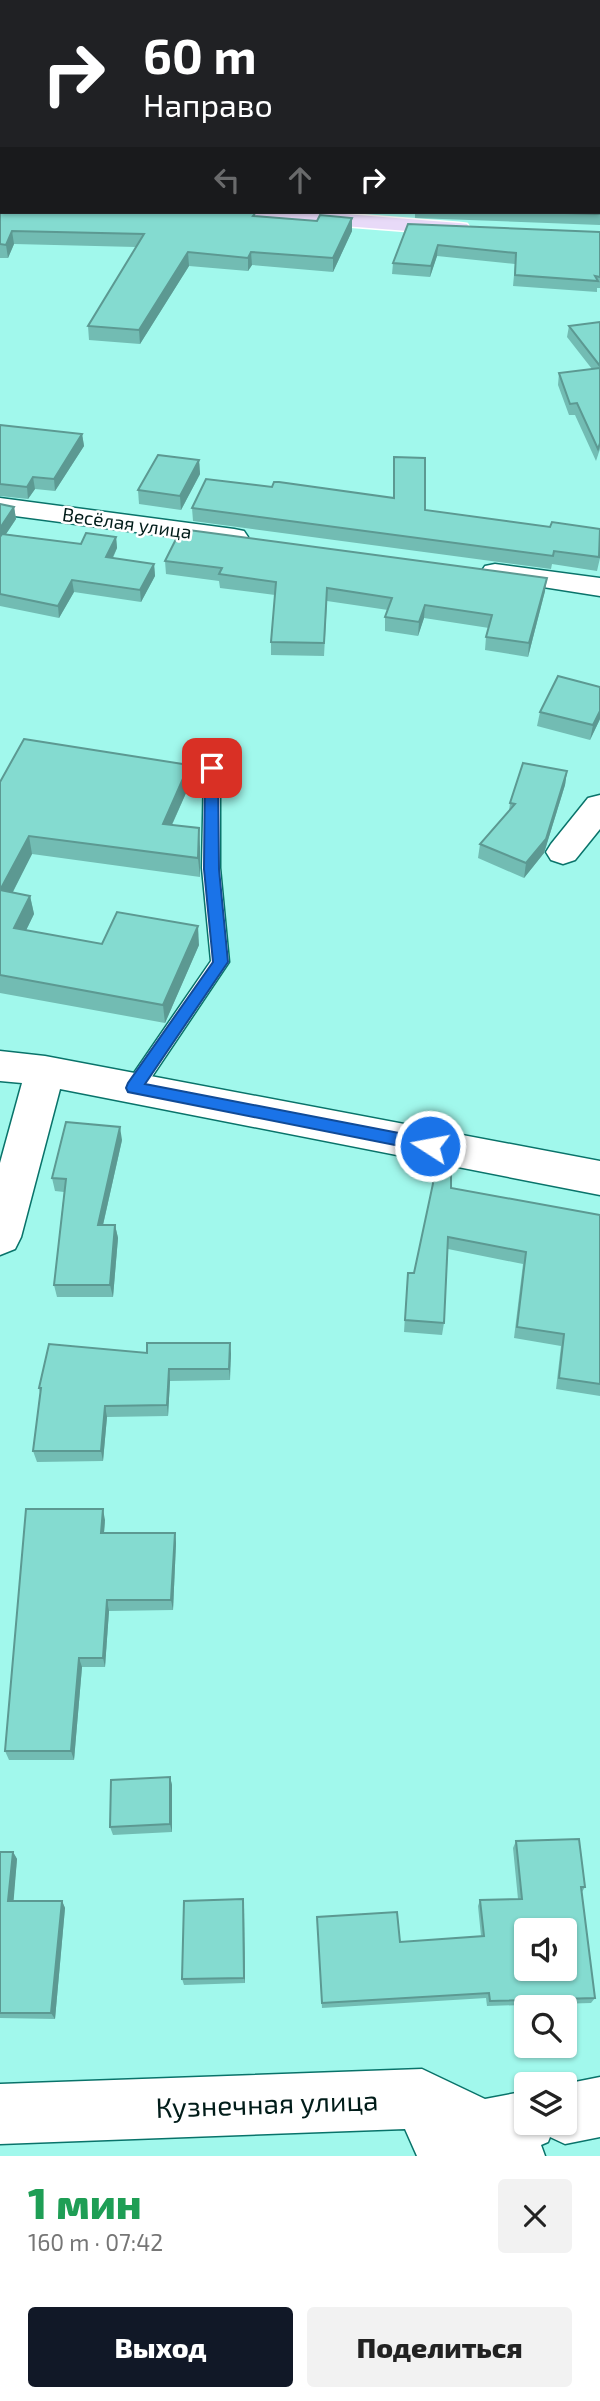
<!DOCTYPE html>
<html lang="ru">
<head>
<meta charset="utf-8">
<style>
	:root { --surface:#fff; --page:#f2f2f2; --text:#222; --muted:#767676; --accent:#111827 }
	body { margin:0; font-family:"Exo 2",sans-serif; background:var(--page); color:var(--text); height:100vh; display:flex; flex-direction:column; font-size:26px; white-space:nowrap }
	* { box-sizing:border-box; margin:0 }
	p { font-size:23px; color:var(--muted) }
	.icon { flex:none; width:38px; height:38px; fill:none; stroke:currentColor; stroke-width:2; stroke-linecap:round; stroke-linejoin:round }
	.map { position:relative; height:2156px; overflow:hidden }
	.drawer { display:flex; flex-direction:column; background:var(--surface); flex:1 }
	.drawer>* { flex:none }
	.hud { position:absolute; left:0px; top:0px; width:600px; height:214px; box-shadow:0 2px 5px #0004; background:#202124; color:#fff; overflow:hidden }
	.fabs { position:absolute; left:514px; top:1918px; display:grid; gap:14px }
	.fabs a { display:grid; place-items:center; width:63px; height:63px; border-radius:7px; background:var(--surface); box-shadow:0 2px 5px #0004; font-size:35px }
	.pin { position:absolute; display:grid; place-items:center; width:60px; height:60px; color:#fff; margin:-30px; border-radius:14px; box-shadow:0 4px 10px #0006 }
	.me { position:absolute; width:77px; margin:-38px; rotate:281deg; stroke-linejoin:round; filter:drop-shadow(0 0 5px #0008) }
	.turn { display:flex; align-items:center; gap:24px; height:147px; padding:0 28px; font-size:32px }
	.turn .icon { width:91px; height:91px; stroke-width:2.5 }
	.turn b { display:block; font-size:49px; line-height:60px }
	.lanes { display:flex; align-items:center; height:66px; padding:0 28px; background:#0003; justify-content:center; gap:35px; direction:ltr }
	.lanes .off { opacity:.35 }
	.round { display:grid; place-items:center; flex:none; width:74px; height:74px; border-radius:7px; background:var(--page) }
	.headline { display:flex; align-items:center; justify-content:space-between; height:119px; padding:0 28px }
	h1 { font-size:42px; font-weight:800; line-height:52px; color:#1e9e55 }
	.primary-button { display:flex; gap:14px; margin-top:auto; padding:14px 28px }
	.primary-button a { flex:1; height:80px; border-radius:7px; background:var(--accent); color:#fff; font-size:28px; font-weight:800; line-height:80px; text-align:center }
	.primary-button a+a { background:var(--page); color:var(--text) }
	.map>svg:first-child { display:block }
	.forest { fill:#eb7f9a }
	.lines { fill:none; stroke-linecap:round; stroke-linejoin:round }
	.river { fill:#9ed0fc; fill-rule:evenodd }
	.lane-casing { stroke:#09736a; stroke-width:3 }
	.street-casing { stroke:#09736a; stroke-width:3 }
	.primary-casing { stroke:#fff; stroke-width:3 }
	.lane { fill:#fff; fill-rule:evenodd }
	.street { fill:#fff; fill-rule:evenodd }
	.primary { fill:#e8daf8; fill-rule:evenodd }
	.wall { fill:#72bcb3 }
	.shaded-wall { fill:#5c9992 }
	.building { fill:#84dbd0; stroke:#5c9992; stroke-width:2; fill-rule:evenodd }
	.route { fill:#1a73e8; stroke:#114b97; stroke-width:2 }
	.labels { text-anchor:middle; stroke-width:5; stroke-linejoin:round; paint-order:stroke }
	.far-street-label { font-size:19px; fill:#011c19; stroke:#fff }
	.near-street-label { font-size:28px; fill:#011c19; stroke:#fff }
</style>
</head>
<body>
<div class="map">
<svg width="600" height="2156" viewBox="0 0 600 2156">
	<rect width="100%" height="100%" fill="#a1f8ec"/>
	<polygon class="forest" points="256,0 600,0 600,91 598,2 252,2"/>
	<g class="lines">
		<g class="river">
			<rect x="401" y="0" width="28" height="2"/>
			<rect x="598" y="86" width="2" height="18"/>
		</g>
		<defs>
			<polygon id="lane" points="212,763 220,768 220,868 229,962 141,1093 134,1096 127,1093 124,1088 127,1083 211,961 202,868 204,768"/>
			<g id="street">
				<rect x="346" y="0" width="16" height="2"/>
				<rect x="598" y="188" width="2" height="14"/>
				<polygon points="0,498 234,529 244,531 248,537 244,543 234,545 0,514"/>
				<polygon points="495,564 600,578 600,596 485,578 481,572 485,566"/>
				<polygon points="600,795 600,829 575,860 563,864 551,860 546,852 551,844 588,798"/>
				<polygon points="0,1051 45,1056 600,1161 600,1195 60,1089 21,1237 15,1249 0,1255 0,1163 22,1083 0,1081"/>
				<polygon points="422,2069 485,2099 527,2091 527,2123 565,2123 565,2084 600,2077 600,2137 565,2144 550,2137 548,2142 541,2145 545,2156 417,2156 405,2129 0,2144 0,2084"/>
			</g>
			<g id="primary">
				<polygon points="0,0 15,0 2,2 2,6"/>
				<polygon points="231,212 320,212 459,223 467,224 470,229 467,234 459,235 242,218 235,216"/>
			</g>
		</defs>
		<use href="#lane" class="lane-casing"/>
		<use href="#street" class="street-casing"/>
		<use href="#primary" class="primary-casing"/>
		<use href="#lane" class="lane"/>
		<use href="#street" class="street"/>
		<use href="#primary" class="primary"/>
	</g>
	<g class="wall">
		<polygon points="0,183 2,212 257,216 317,221 352,218 352,231 333,272 252,265 248,271 189,266 140,344 89,340 88,326 136,247 14,244 8,258 0,258"/>
		<polygon points="600,196 600,225 415,218 415,212 598,212"/>
		<polygon points="332,212 361,212 360,214"/>
		<polygon points="408,224 600,232 600,288 597,288 597,292 513,286 515,264 437,256 430,277 392,274 393,263"/>
		<polygon points="600,322 600,449 596,461 575,415 569,415 558,385 559,373 592,369 567,337 569,326"/>
		<polygon points="0,425 82,434 84,446 55,491 35,489 28,499 0,496"/>
		<polygon points="394,457 425,510 550,527 600,529 600,558 597,571 552,564 551,569 193,521 192,508 272,487 394,498"/>
		<polygon points="199,460 200,474 181,510 139,504 138,490"/>
		<polygon points="0,504 14,507 16,519 6,534 81,544 116,537 117,548 113,558 154,564 155,576 141,602 74,592 59,618 0,606"/>
		<polygon points="165,561 545,591 528,657 485,650 486,637 489,628 424,618 418,636 385,631 385,617 388,610 327,601 324,656 271,655 271,642 275,595 220,588 219,581 166,574"/>
		<polygon points="600,687 600,719 590,740 537,726 540,712"/>
		<polygon points="567,771 565,785 544,853 524,878 478,858 480,844 509,811 510,803"/>
		<polygon points="0,782 190,784 172,825 200,847 200,877 32,854 13,892 30,896 34,914 26,930 102,944 199,945 165,1023 0,993"/>
		<polygon points="122,1140 103,1225 115,1225 118,1238 113,1297 57,1297 54,1285 64,1192 55,1191 52,1178"/>
		<polygon points="451,1188 600,1215 600,1396 556,1389 561,1346 514,1338 523,1264 448,1249 444,1323 442,1335 404,1332 407,1284 414,1273"/>
		<polygon points="230,1343 230,1380 170,1381 168,1416 107,1417 103,1461 37,1462 33,1451 40,1393 39,1388 147,1353"/>
		<polygon points="105,1520 104,1533 175,1533 176,1543 173,1610 109,1611 105,1667 82,1667 74,1760 9,1760 5,1751"/>
		<polygon points="170,1777 172,1785 172,1832 113,1835 110,1827"/>
		<polygon points="516,1841 585,1887 582,1892 595,1998 591,2003 487,2006 486,1998 322,2008 317,1917 400,1942 481,1936 478,1906 480,1900 518,1899 513,1848"/>
		<polygon points="0,1852 13,1852 17,1859 13,1901 62,1901 65,1908 55,2019 0,2018"/>
		<polygon points="243,1899 245,1983 184,1985 182,1979"/>
	</g>
	<g class="shaded-wall">
		<polygon points="2,83 2,97 0,100 0,86"/>
		<polygon points="352,218 352,231 333,272 333,258"/>
		<polygon points="12,231 14,244 8,258 6,245"/>
		<polygon points="438,245 437,256 430,277 431,266"/>
		<polygon points="188,252 189,266 140,344 139,330"/>
		<polygon points="251,252 252,265 248,271 248,258"/>
		<polygon points="82,434 84,446 55,491 54,479"/>
		<polygon points="199,460 200,474 181,510 180,496"/>
		<polygon points="33,477 35,489 28,499 27,487"/>
		<polygon points="14,507 16,519 0,543 0,528"/>
		<polygon points="116,537 117,548 107,569 106,557"/>
		<polygon points="154,564 155,576 141,602 140,590"/>
		<polygon points="547,578 545,591 528,657 529,643"/>
		<polygon points="72,580 74,592 59,618 58,606"/>
		<polygon points="425,605 424,618 418,636 419,622"/>
		<polygon points="600,711 600,719 590,740 593,725"/>
		<polygon points="189,765 190,784 164,842 163,824"/>
		<polygon points="567,771 565,785 544,853 524,878 526,863"/>
		<polygon points="199,828 200,847 200,877 198,858"/>
		<polygon points="29,836 32,854 4,909 0,890"/>
		<polygon points="30,896 34,914 18,947 14,928"/>
		<polygon points="198,926 199,945 165,1023 163,1005"/>
		<polygon points="120,1127 122,1140 100,1238 98,1225"/>
		<polygon points="115,1225 118,1238 113,1297 110,1285"/>
		<polygon points="230,1343 231,1354 230,1380 229,1369"/>
		<polygon points="169,1369 170,1381 168,1416 167,1405"/>
		<polygon points="105,1406 107,1417 103,1461 101,1451"/>
		<polygon points="103,1509 105,1520 103,1544 101,1533"/>
		<polygon points="175,1533 176,1543 173,1610 171,1600"/>
		<polygon points="107,1600 109,1611 105,1667 103,1658"/>
		<polygon points="79,1658 82,1667 74,1760 71,1751"/>
		<polygon points="170,1777 172,1785 172,1832 170,1824"/>
		<polygon points="13,1852 17,1859 13,1908 8,1901"/>
		<polygon points="243,1899 244,1906 245,1983 244,1978"/>
		<polygon points="62,1901 65,1908 55,2019 51,2013"/>
	</g>
	<g class="building">
		<polygon points="27,0 79,0 78,2 25,2"/>
		<polygon points="121,0 187,0 186,2 120,2"/>
		<polygon points="265,0 286,0 286,2 267,2"/>
		<polygon points="1,3 2,83 0,86 0,5"/>
		<polygon points="0,183 2,183 2,212 256,212 253,216 317,221 320,215 352,218 333,258 251,252 248,258 188,252 139,330 88,326 144,234 12,231 6,245 0,244"/>
		<polygon points="598,196 600,196 600,214 529,212 598,212"/>
		<polygon points="408,224 600,232 600,277 595,276 598,281 515,275 516,253 438,245 431,266 393,263"/>
		<polygon points="600,322 600,366 569,326"/>
		<polygon points="600,368 600,443 598,449 577,403 570,404 559,373"/>
		<polygon points="0,425 82,434 54,479 33,477 27,487 0,484"/>
		<polygon points="158,455 199,460 180,496 138,490"/>
		<polygon points="394,457 425,458 425,510 550,527 552,522 600,529 599,557 554,551 553,556 192,508 206,479 272,487 274,482 279,482 394,498"/>
		<polygon points="0,504 14,507 0,528"/>
		<polygon points="181,529 547,578 529,643 486,637 492,615 425,605 419,622 385,617 392,598 327,588 324,643 271,642 276,582 219,574 222,568 165,561"/>
		<polygon points="86,533 116,537 106,557 154,564 140,590 72,580 58,606 0,594 0,537 2,534 81,544"/>
		<polygon points="558,676 600,687 600,711 593,725 540,712"/>
		<polygon points="24,739 189,765 163,824 199,828 198,858 29,836 0,890 30,896 14,928 102,944 117,912 198,926 163,1005 0,975 0,782"/>
		<polygon points="523,763 567,771 546,839 526,863 480,844 515,804 510,803"/>
		<polygon points="66,1122 120,1127 98,1225 115,1225 110,1285 54,1285 66,1179 52,1178"/>
		<polygon points="435,1174 451,1176 451,1188 600,1215 600,1384 559,1378 564,1334 517,1327 526,1252 448,1237 444,1323 405,1320 408,1273 414,1273"/>
		<polygon points="147,1343 230,1343 229,1369 169,1369 167,1405 105,1406 101,1451 33,1451 41,1388 39,1388 49,1344 147,1353"/>
		<polygon points="26,1509 103,1509 101,1533 175,1533 171,1600 107,1600 103,1658 79,1658 71,1751 5,1751"/>
		<polygon points="170,1777 170,1824 110,1827 111,1780"/>
		<path d="M579,1839l6,48h-4l14,111 -105,3 -1,-8 -167,10 -5,-86 80,-5 3,30 84,-6 -4,-36 42,-1 -6,-58zM527,1930h38v39h-38z"/>
		<polygon points="0,1852 13,1852 8,1901 62,1901 51,2013 0,2013"/>
		<polygon points="243,1899 244,1978 182,1979 184,1901"/>
	</g>
	<polygon class="route" points="212,763 218,768 219,869 228,962 145,1084 430,1139 436,1141 439,1146 436,1150 430,1152 128,1092 126,1088 128,1083 213,962 204,869 205,768"/>
	<g class="labels">
		<g class="far-street-label">
			<text transform="translate(127 523) rotate(8)" y="7">Весёлая улица</text>
		</g>
		<g class="near-street-label">
			<text transform="translate(267 2104) rotate(-2)" y="10">Кузнечная улица</text>
		</g>
	</g>
</svg>
<div class="fabs">
<a><svg class="icon" aria-label="sound" viewBox="0 0 24 24"><path d="M4 9h4l5-4v14l-5-4H4zM17 9q2 3 0 6"/></svg></a>
<a><svg class="icon" aria-label="search" viewBox="0 0 24 24"><circle cx="10" cy="10" r="6"/><path d="M15 15l6 6"/></svg></a>
<a><svg class="icon" aria-label="layers" viewBox="0 0 24 24"><path d="M12 4l9 5-9 5-9-5zM3 14l9 5 9-5"/></svg></a>
</div>
<div class="pin" style="left:212px;top:768px;background:#d93025"><svg class="icon" aria-label="arrive" viewBox="0 0 24 24"><path d="M6 21V4h12l-3 4 3 4H6"/></svg></div>
<svg class="me" style="left:430px;top:1146px" viewBox="-20 -20 40 40"><circle r="17" fill="#1a73e8" stroke="#fff" stroke-width="3"/><path d="M0-11L8 9 0 5-8 9z" fill="#fff"/></svg>
<div class="hud">
<div class="turn"><svg class="icon" aria-label="right" viewBox="0 0 24 24"><path d="M7 20v-9h11M14 6l5 5-5 5"/></svg><div><b>60 m</b>Направо</div></div>
<div class="lanes"><svg class="icon off" aria-label="left" viewBox="0 0 24 24"><path d="M17 20v-9H6M10 6l-5 5 5 5"/></svg><svg class="icon off" aria-label="ahead" viewBox="0 0 24 24"><path d="M12 20V5M6 11l6-6 6 6"/></svg><svg class="icon" aria-label="right" viewBox="0 0 24 24"><path d="M7 20v-9h11M14 6l5 5-5 5"/></svg></div>
</div>
</div>
<section class="drawer">
<div class="headline"><div><h1>1 мин</h1><p>160 m · 07:42</p></div><a class="round"><svg class="icon" aria-label="close" viewBox="0 0 24 24"><path d="M6 6l12 12M18 6L6 18"/></svg></a></div>
<div class="primary-button"><a>Выход</a><a>Поделиться</a></div>
</section>
</body>
</html>
